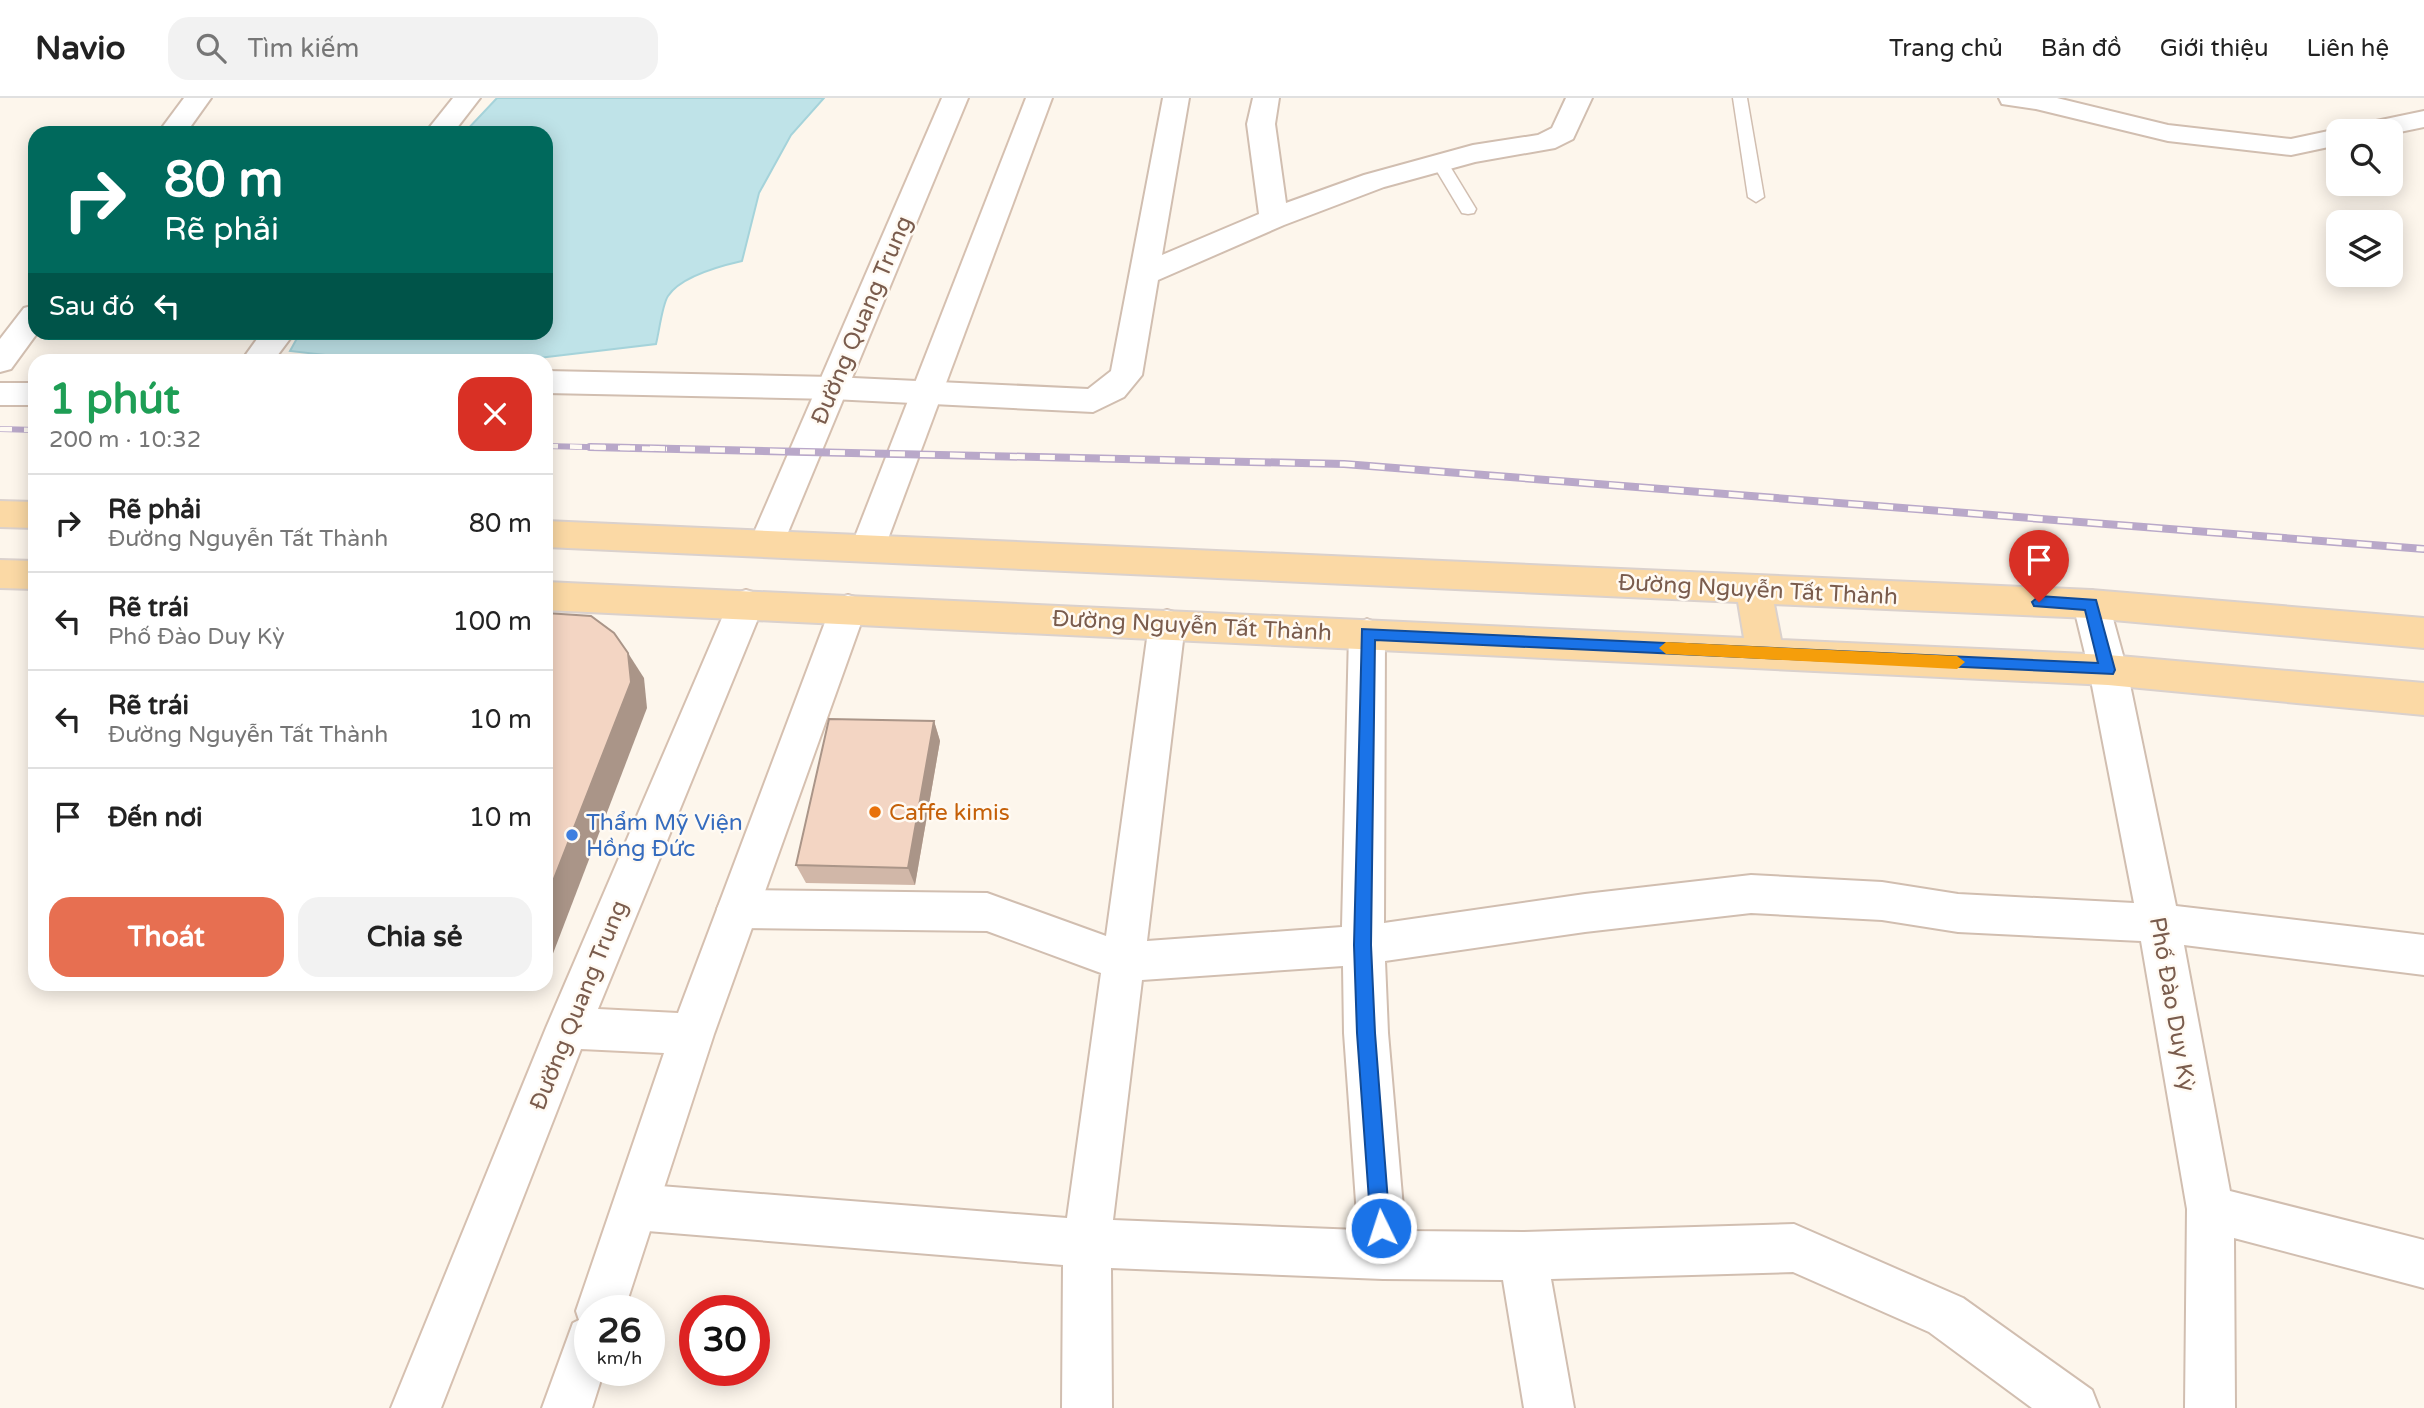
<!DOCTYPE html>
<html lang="vi">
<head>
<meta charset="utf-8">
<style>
	:root { --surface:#fff; --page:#f2f2f2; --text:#222; --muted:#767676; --line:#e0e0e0; --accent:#e76f51 }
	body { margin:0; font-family:"Varela Round",sans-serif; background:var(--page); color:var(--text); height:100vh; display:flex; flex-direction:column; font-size:26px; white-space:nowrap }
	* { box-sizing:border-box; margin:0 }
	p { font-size:23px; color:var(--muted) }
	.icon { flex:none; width:38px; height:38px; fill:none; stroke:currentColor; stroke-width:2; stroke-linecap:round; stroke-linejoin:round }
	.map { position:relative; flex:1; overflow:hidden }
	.panel { position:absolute; left:28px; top:256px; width:525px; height:637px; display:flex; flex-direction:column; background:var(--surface); border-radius:21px; box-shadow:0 4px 18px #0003 }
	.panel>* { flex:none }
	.banner { position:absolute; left:28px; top:28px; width:525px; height:214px; border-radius:21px; box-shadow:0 4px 18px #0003; background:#00695c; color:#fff; overflow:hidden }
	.tools { position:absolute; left:2326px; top:21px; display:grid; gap:14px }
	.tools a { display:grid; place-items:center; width:77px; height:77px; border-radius:14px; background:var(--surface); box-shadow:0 4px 18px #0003; font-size:35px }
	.speed { position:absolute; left:574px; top:1197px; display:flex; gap:14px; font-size:35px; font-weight:700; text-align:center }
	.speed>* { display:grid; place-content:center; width:91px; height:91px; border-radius:50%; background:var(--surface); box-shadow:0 4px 18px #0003; line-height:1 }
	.speed small { font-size:18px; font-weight:400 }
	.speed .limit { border:10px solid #d22; background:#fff; color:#111 }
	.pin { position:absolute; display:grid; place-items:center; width:60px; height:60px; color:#fff; margin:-72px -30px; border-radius:50% 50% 50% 0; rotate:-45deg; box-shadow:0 0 7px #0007 }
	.pin .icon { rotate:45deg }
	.me { position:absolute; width:77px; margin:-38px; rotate:356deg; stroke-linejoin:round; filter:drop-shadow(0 0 5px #0008) }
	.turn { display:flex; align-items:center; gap:24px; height:147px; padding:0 21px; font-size:32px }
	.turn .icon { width:91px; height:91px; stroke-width:2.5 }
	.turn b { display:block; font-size:49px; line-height:60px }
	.then { display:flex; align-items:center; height:66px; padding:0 21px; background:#0003; gap:14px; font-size:26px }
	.round { display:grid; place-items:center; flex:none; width:74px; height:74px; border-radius:21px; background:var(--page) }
	.headline { display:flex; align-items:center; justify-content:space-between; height:119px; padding:0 21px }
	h1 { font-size:42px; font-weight:700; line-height:52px; color:#1e9e55 }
	.action { display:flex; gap:14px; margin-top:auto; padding:14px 21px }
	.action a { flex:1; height:80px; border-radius:21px; background:var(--accent); color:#fff; font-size:28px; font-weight:700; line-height:80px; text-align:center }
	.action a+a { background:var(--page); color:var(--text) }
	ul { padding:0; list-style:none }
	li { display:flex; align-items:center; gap:21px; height:98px; padding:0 21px; border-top:2px solid var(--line) }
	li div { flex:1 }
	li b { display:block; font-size:26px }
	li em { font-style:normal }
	header { display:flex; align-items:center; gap:42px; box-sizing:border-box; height:98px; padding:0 35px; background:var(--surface); border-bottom:2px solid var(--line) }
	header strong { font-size:33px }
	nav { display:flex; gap:38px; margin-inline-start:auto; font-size:24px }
	.search { width:490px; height:63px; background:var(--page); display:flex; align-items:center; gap:18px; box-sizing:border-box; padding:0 24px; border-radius:21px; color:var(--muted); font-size:26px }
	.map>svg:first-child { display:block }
	.water { fill:#bfe3e8; stroke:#a5d3da; stroke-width:2 }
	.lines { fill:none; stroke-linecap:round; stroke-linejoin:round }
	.service-casing { stroke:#d1beb0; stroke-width:3 }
	.minor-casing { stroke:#d1beb0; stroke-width:4 }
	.secondary-casing { stroke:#d6c0b0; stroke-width:4 }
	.primary-casing { stroke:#dad1cd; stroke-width:4 }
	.service { fill:#fff; fill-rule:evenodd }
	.minor { fill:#fff; fill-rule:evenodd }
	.secondary { fill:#fff; fill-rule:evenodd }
	.primary { fill:#fbd9a5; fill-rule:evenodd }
	.rail-far1-casing { stroke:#b9a8c9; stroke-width:6 }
	.rail-casing { stroke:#b9a8c9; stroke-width:8 }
	.rail-far1 { stroke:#fffaf3; stroke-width:4.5; stroke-dasharray:12; stroke-linecap:butt }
	.rail { stroke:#fffaf3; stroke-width:5; stroke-dasharray:15; stroke-linecap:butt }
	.wall { fill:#d1b7a8 }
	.shaded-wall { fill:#aa9588 }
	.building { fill:#f3d5c3; stroke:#aa9588; stroke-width:2 }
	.route { fill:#1a73e8; stroke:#114b97; stroke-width:2 }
	.slow { fill:#f59e0b }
	.food-dot { fill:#e8710a; stroke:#fffaf3; stroke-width:2.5 }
	.shop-dot { fill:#3f7fe0; stroke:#fffaf3; stroke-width:2.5 }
	.labels { text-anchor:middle; stroke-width:5; stroke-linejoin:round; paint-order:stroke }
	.street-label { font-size:23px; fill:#7a5c4d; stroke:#fffaf3 }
	.food-label { font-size:23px; fill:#c56008; stroke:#fffaf3; text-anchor:start }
	.shop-label { font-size:23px; fill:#366cbe; stroke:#fffaf3; text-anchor:start }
</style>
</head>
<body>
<header>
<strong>Navio</strong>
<div class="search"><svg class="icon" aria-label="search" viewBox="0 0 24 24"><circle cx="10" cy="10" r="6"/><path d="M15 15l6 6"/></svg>Tìm kiếm</div>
<nav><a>Trang chủ</a><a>Bản đồ</a><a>Giới thiệu</a><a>Liên hệ</a></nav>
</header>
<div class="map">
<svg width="2424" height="1310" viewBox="0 0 2424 1310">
	<rect width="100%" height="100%" fill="#fdf6ec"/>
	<path class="water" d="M497,0h327l-33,37 -32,58 -17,68c-22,5 -61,15 -74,35 -6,9 -9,37 -12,48l-126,15 -178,-1 -62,-7 10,-18 246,-1v-199h-82z"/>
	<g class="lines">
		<defs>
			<g id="service">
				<polygon points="1733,0 1747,0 1764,99 1756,104 1748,99"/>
				<polygon points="1440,60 1448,65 1476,111 1474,115 1468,116 1462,115 1432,65"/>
			</g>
			<g id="minor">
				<polygon points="184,0 211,0 186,35 158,35"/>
				<polygon points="453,0 480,0 453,35 425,35"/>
				<polygon points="1163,0 1189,0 1162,157 1259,116 1247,26 1253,0 1279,0 1275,26 1286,105 1364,77 1473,47 1538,37 1552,30 1566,0 1592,0 1573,41 1555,50 1475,64 1384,89 1284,127 1158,182 1142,277 1124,299 1093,314 832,301 546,295 546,273 832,279 1088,291 1111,273"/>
				<polygon points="1999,0 2057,0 2168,27 2291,41 2338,31 2348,33 2338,33 2338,47 2291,57 2168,43 2036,11 2002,6"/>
				<polygon points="2424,13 2424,29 2390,36 2390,33 2353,33 2357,27"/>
				<polygon points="35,207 35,234 38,234 11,271 0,274 0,241 24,210"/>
				<polygon points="262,234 295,234 274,262 242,262"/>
				<rect x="0" y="285" width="35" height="22"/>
				<path d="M2091,492l13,4 5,10 18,66 49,236 248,29v40l-240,-30 46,246 194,49v48l-190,-50 1,170h-50l2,-199 -46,-268 -183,-9 -76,-12 -131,-7 -166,19 -200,29 3,72 17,198 118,1 271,-8 169,74 129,92 7,18h-67l-103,-76 -136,-60 -242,7 23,129h-50l-21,-128 -120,-1 -272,-11 1,140h-50l1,-143 -428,-35 -16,-7 -7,-16 7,-16 16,-7 432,34 34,-245 -114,-42 -249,-3 -15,-6 -6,-13 6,-13 15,-6 249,3 119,43 43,-312 5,-10 13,-4 13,4 5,10 -38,317 195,-14 7,-293 5,-10 13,-5 13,5 5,10 -1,289 201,-29 166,-19 131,7 76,12 176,9 -45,-233 -16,-66 5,-10zM1343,868l1,67 14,197 -245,-10 29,-240z"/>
			</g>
			<g id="secondary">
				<polygon points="942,0 968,0 784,444 779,453 767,457 755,453 750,444"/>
				<polygon points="1026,0 1052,0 885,449 880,458 868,462 856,458 851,449"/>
				<polygon points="746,492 759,496 764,506 598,911 678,915 830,511 835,501 848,497 861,501 866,511 714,936 624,1213 590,1213 590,1272 604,1272 592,1310 542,1310 573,1225 579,1222 576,1213 664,955 581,951 441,1310 391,1310 546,930 728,506 733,496"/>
			</g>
			<g id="primary">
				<polygon points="0,403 35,404 35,430 0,429"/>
				<polygon points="546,423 2091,492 2424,520 2424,550 2091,520 1774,506 1781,542 2108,557 2424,585 2424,617 2108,587 546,512 546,484 1744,540 1738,504 546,449"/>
				<polygon points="0,462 35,463 35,491 0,490"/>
			</g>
		</defs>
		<use href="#service" class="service-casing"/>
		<use href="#minor" class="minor-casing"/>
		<use href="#secondary" class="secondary-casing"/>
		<use href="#primary" class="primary-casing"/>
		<use href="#service" class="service"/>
		<use href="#minor" class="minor"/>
		<use href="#secondary" class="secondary"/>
		<use href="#primary" class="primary"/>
		<defs>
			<g id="rail-far1">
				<polyline points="0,331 35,332"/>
				<polyline points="546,348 667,351"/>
			</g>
			<polyline id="rail" points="590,349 1344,366 2424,451"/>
		</defs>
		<use href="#rail-far1" class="rail-far1-casing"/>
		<use href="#rail" class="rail-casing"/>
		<use href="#rail-far1" class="rail-far1"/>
		<use href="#rail" class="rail"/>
	</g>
	<polygon class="wall" points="934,623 940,643 915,787 806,785 796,767"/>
	<g class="shaded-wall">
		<polygon points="628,555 644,580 647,610 549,866 546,862 546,801"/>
		<polygon points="934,623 940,643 915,787 908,770"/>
	</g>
	<g class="building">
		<polygon points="546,515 591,518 614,535 628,555 631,584 546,801"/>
		<polygon points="829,621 934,623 908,770 796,767"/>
	</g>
	<polygon class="route" points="2039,498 2096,502 2115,572 2113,576 1375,542 1371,847 1375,935 1390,1130 1387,1136 1381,1139 1374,1136 1371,1130 1357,935 1354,847 1362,531 2098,565 2085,512 2034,508 2032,504"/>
	<polygon class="slow" points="1666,544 1957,558 1965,564 1957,571 1666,556 1659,550"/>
	<circle class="food-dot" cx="875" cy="714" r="7"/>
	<circle class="shop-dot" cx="572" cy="737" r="7"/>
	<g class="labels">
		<g class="street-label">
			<text transform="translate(861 222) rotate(-67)" y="8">Đường Quang Trung</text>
			<text transform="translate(1758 491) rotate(3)" y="8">Đường Nguyễn Tất Thành</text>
			<text transform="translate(1192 527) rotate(3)" y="8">Đường Nguyễn Tất Thành</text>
			<text transform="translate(2173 906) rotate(80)" y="8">Phố Đào Duy Kỳ</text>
			<text transform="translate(578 907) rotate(-68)" y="8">Đường Quang Trung</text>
		</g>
		<g class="food-label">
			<text x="889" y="722">Caffe kimis</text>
		</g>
		<g class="shop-label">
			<text x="586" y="732">Thẩm Mỹ Viện<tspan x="586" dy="26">Hồng Đức</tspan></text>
		</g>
	</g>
</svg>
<div class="tools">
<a><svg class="icon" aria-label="search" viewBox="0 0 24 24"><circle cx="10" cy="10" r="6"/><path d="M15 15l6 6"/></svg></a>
<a><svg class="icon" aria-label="layers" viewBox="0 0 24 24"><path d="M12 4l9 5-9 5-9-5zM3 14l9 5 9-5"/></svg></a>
</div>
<div class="speed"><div>26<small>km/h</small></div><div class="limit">30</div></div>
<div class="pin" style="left:2039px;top:504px;background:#d93025"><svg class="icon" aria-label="arrive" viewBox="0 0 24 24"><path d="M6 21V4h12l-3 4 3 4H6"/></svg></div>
<svg class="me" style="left:1381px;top:1130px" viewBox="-20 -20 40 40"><circle r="17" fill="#1a73e8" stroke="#fff" stroke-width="3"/><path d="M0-11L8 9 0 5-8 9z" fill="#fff"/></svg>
<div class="banner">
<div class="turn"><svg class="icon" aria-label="right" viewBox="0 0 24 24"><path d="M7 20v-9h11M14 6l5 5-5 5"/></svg><div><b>80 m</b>Rẽ phải</div></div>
<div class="then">Sau đó<svg class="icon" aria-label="left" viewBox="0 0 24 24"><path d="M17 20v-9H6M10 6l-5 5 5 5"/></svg></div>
</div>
<section class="panel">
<div class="headline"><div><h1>1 phút</h1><p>200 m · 10:32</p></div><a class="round" style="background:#d93025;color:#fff"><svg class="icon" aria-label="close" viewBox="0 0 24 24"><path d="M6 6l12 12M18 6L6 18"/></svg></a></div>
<ul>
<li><svg class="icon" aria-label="right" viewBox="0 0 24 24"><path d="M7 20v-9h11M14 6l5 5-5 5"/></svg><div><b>Rẽ phải</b><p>Đường Nguyễn Tất Thành</p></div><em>80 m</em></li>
<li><svg class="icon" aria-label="left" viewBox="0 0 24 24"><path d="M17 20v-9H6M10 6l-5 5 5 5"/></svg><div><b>Rẽ trái</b><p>Phố Đào Duy Kỳ</p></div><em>100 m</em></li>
<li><svg class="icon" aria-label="left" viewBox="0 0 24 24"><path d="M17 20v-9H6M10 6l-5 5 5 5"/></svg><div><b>Rẽ trái</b><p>Đường Nguyễn Tất Thành</p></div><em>10 m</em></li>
<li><svg class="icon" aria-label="arrive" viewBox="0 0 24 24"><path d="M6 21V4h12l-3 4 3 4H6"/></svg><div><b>Đến nơi</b></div><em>10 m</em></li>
</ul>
<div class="action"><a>Thoát</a><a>Chia sẻ</a></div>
</section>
</div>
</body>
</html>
